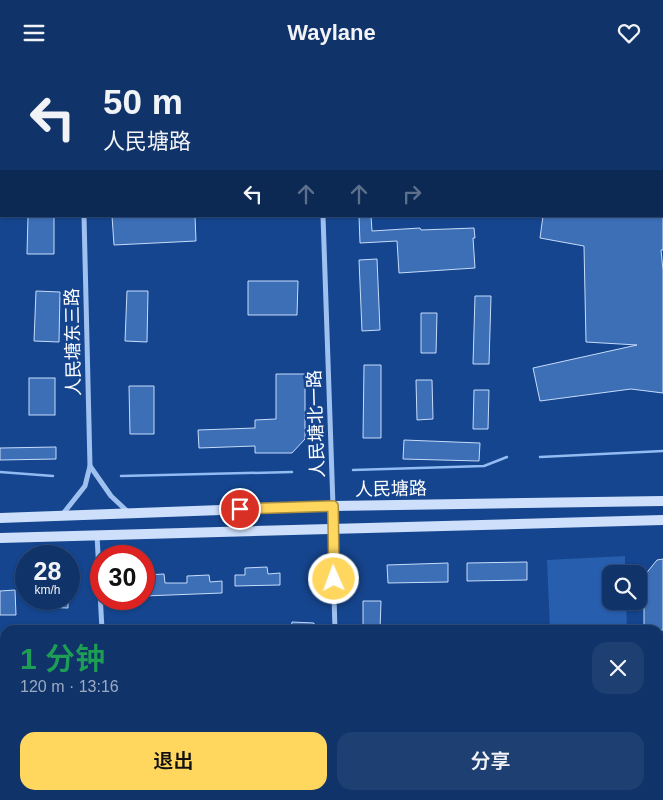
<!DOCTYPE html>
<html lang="zh">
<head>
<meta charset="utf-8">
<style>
	:root { --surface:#10346a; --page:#1e3f72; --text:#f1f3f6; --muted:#9caac1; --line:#304f7e; --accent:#ffd75f }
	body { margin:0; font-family:Arial,"Noto Sans SC",sans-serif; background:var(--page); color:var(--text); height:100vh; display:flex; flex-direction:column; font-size:19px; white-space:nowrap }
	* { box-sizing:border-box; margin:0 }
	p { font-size:16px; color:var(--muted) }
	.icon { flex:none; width:28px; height:28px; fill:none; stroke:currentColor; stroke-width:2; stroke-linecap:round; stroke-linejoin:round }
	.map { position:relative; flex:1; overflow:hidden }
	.panel { position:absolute; left:0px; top:560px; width:664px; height:175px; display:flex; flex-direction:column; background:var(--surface); border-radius:15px 15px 0 0; box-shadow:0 1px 4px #0004,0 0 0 1px var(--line) }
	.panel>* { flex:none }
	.guide { position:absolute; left:0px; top:0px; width:664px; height:152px; box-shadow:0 1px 4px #0004,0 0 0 1px var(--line); background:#10346a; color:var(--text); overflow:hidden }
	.fabs { position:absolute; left:602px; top:500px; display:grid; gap:10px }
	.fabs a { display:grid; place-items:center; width:45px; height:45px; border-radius:10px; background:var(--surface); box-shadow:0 1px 4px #0004,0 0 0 1px var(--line); font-size:25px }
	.speed { position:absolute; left:15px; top:480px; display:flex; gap:10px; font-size:25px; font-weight:700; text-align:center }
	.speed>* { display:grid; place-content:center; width:65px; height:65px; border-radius:50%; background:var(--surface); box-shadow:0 1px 4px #0004,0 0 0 1px var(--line); line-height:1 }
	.speed small { font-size:12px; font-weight:400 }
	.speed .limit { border:8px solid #d22; background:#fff; color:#111 }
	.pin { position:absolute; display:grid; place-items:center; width:42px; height:42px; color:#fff; margin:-21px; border:2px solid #fff; border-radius:50%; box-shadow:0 1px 5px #0007 }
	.me { position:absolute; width:55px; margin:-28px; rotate:358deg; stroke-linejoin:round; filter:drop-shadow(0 0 4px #0008) }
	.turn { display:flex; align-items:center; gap:18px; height:105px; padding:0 20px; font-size:22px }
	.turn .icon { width:65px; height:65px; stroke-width:2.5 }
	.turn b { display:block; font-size:35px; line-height:42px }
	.lanes { display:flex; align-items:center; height:48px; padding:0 20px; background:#0003; justify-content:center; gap:25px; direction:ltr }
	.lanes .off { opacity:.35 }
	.round { display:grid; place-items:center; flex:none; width:52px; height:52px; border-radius:15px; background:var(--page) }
	.summary { display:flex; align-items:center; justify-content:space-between; height:85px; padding:0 20px }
	h1 { font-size:30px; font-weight:600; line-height:38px; color:#1e9e55 }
	.button { display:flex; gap:10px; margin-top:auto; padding:10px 20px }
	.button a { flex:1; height:58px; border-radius:15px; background:var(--accent); color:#111; font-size:20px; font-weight:600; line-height:58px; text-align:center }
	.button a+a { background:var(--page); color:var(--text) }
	header { display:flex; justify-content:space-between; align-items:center; height:65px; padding:0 20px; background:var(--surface); font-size:22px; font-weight:600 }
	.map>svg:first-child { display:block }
	.green { fill:#275ead }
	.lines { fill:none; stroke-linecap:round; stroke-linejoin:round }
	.stream { stroke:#92bbf3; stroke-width:2.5 }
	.building { fill:#3d6fb7; stroke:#c6dcfb }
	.street { stroke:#9fc1f0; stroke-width:5 }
	.secondary { stroke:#cddffb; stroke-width:10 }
	.route-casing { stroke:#a68c3e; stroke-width:12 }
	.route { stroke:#ffd75f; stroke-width:9 }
	.labels { text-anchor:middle; stroke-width:5; stroke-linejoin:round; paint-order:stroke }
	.street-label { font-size:18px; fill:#fff; stroke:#15458e }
</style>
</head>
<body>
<header><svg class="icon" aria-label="menu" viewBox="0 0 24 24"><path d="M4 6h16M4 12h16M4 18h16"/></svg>Waylane<svg class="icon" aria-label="heart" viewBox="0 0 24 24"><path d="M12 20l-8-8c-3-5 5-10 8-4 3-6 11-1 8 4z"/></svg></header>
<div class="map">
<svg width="663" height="735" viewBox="0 0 663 735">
	<rect width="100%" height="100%" fill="#15458e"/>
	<polygon class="green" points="625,491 625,509 611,509 611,536 626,536 627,565 550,565 547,495"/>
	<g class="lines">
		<g class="stream">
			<polyline points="540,392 663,386"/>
			<polyline points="353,405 484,401 507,392"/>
			<polyline points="0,407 53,411"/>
			<polyline points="121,411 292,407"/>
		</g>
	</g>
	<g class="building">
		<polygon points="28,151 54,151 54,189 27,189"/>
		<polygon points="112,151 195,151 196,176 114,180"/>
		<polygon points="359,151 371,151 372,166 420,163 421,165 474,163 475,173 473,173 475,203 399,208 397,176 360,178"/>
		<polygon points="543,151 663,151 663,185 661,185 663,205 663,328 631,324 540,336 533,303 637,280 586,277 584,181 540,173"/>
		<polygon points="377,194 380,265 362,266 359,195"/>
		<polygon points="248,216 298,216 297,250 248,250"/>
		<polygon points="36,226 60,227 59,277 34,276"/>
		<polygon points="127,226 148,226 147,277 125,276"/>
		<polygon points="475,231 491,231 489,299 473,299"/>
		<polygon points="421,248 437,248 436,288 421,288"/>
		<polygon points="364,300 381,300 381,373 363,373"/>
		<polygon points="276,309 305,309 305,374 292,388 255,388 255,381 199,383 198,365 255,363 255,355 276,354"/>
		<rect x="29" y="313" width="26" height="37"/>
		<polygon points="416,315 432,315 433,354 417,355"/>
		<polygon points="129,321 154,321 154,369 130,369"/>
		<polygon points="474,325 489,325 488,364 473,364"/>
		<polygon points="404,375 480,378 479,396 403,394"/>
		<polygon points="56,382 56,394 0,395 0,383"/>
		<polygon points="663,494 663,565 644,565 644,511 657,495"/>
		<polygon points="527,497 527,515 467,516 467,498"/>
		<polygon points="448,498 448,517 388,518 387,500"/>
		<polygon points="267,502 268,509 280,508 280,520 235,521 235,510 245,510 245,503"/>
		<polygon points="164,509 165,518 187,518 187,511 209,510 210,517 222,516 222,528 144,531 144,510"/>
		<polygon points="15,525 16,550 0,550 0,526"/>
		<polygon points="36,534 68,534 68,543 36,542"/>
		<polygon points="363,536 381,536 380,565 363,565"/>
		<polygon points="292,557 314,558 314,565 291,565"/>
	</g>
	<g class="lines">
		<g class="street">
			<polyline points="79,0 79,1"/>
			<polyline points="318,0 318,1"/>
			<polyline points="0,94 1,94"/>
			<polyline points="84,151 90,401"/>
			<polyline points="323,151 333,441 332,463 335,565"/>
			<polyline points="62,450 85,421 90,401 111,431 127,446"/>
			<polyline points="97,470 102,565"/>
			<polyline points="110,730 110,735"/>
			<polyline points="340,730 340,735"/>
		</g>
		<g class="secondary">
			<polyline points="0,453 333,441 663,436"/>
			<polyline points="0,473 663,455"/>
		</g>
	</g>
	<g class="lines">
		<defs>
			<polyline id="route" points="240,444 333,441 334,514"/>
		</defs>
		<use href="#route" class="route-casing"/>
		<use href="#route" class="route"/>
	</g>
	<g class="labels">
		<g class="street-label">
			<text transform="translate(73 277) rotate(-91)" y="6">人民塘东三路</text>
			<text transform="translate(316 359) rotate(-92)" y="6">人民塘北一路</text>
			<text transform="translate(391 424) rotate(-1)" y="6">人民塘路</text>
		</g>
	</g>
</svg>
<div class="fabs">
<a><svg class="icon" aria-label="search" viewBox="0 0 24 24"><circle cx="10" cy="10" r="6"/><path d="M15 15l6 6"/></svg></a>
</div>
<div class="speed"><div>28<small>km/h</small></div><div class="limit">30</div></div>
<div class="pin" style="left:240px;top:444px;background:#d93025"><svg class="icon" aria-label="arrive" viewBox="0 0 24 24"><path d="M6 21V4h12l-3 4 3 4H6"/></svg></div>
<svg class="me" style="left:334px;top:514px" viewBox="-20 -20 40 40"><circle r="17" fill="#ffd75f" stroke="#fff" stroke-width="3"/><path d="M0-11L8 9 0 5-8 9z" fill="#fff"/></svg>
<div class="guide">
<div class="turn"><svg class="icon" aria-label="left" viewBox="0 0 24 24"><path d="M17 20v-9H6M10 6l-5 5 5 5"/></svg><div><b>50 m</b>人民塘路</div></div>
<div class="lanes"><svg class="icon" aria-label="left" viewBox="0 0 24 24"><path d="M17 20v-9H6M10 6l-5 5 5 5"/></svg><svg class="icon off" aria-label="ahead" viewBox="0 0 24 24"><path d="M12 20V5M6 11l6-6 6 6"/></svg><svg class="icon off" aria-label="ahead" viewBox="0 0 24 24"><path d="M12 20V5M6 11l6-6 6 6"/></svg><svg class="icon off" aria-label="right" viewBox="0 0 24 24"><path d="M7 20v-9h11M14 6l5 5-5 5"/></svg></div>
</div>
<section class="panel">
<div class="summary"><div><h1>1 分钟</h1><p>120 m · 13:16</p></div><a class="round"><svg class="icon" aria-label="close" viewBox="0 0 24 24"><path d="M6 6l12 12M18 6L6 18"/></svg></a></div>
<div class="button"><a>退出</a><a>分享</a></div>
</section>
</div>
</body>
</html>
